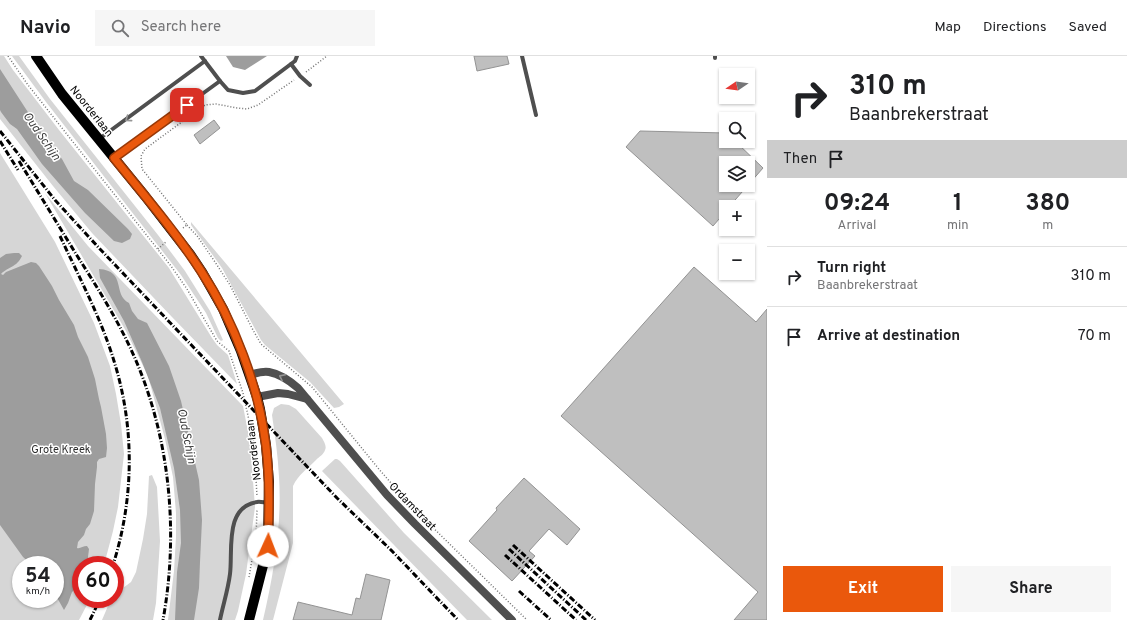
<!DOCTYPE html>
<html lang="en">
<head>
<meta charset="utf-8">
<style>
	:root { --surface:#fff; --page:#f6f6f6; --text:#202124; --muted:#757577; --line:#e0e0e0; --accent:#ea580c }
	body { margin:0; font-family:Overpass,sans-serif; background:var(--page); color:var(--text); height:100vh; display:flex; flex-direction:column; font-size:15px; white-space:nowrap }
	* { box-sizing:border-box; margin:0 }
	p { font-size:13px; color:var(--muted) }
	.icon { flex:none; width:22px; height:22px; fill:none; stroke:currentColor; stroke-width:2; stroke-linecap:round; stroke-linejoin:round }
	.map { position:relative; flex:1; overflow:hidden }
	.drawer { display:flex; flex-direction:column; background:var(--surface); width:360px }
	.drawer>* { flex:none }
	.guide { background:#fff; color:var(--text); overflow:hidden }
	.needle { width:26px; rotate:257deg }
	.controls { position:absolute; left:719px; top:12px; display:grid; gap:8px }
	.controls a { display:grid; place-items:center; width:36px; height:36px; border-radius:0px; background:var(--surface); box-shadow:0 1px 3px #0004; font-size:20px }
	.speed { position:absolute; left:12px; top:500px; display:flex; gap:8px; font-size:20px; font-weight:700; text-align:center }
	.speed>* { display:grid; place-content:center; width:52px; height:52px; border-radius:50%; background:var(--surface); box-shadow:0 1px 3px #0004; line-height:1 }
	.speed small { font-size:10px; font-weight:400 }
	.speed .limit { border:6px solid #d22; background:#fff; color:#111 }
	.pin { position:absolute; display:grid; place-items:center; width:34px; height:34px; color:#fff; margin:-17px; border-radius:8px; box-shadow:0 2px 6px #0006 }
	.me { position:absolute; width:44px; margin:-22px; rotate:2deg; stroke-linejoin:round; filter:drop-shadow(0 0 3px #0008) }
	.turn { display:flex; align-items:center; gap:14px; height:84px; padding:0 16px; font-size:18px }
	.turn .icon { width:52px; height:52px; stroke-width:2.5 }
	.turn b { display:block; font-size:28px; line-height:34px }
	.then { display:flex; align-items:center; height:38px; padding:0 16px; background:#0003; gap:8px; font-size:15px }
	.eta { display:flex; justify-content:space-evenly; align-items:center; height:68px; text-align:center }
	.eta b { font-size:24px; font-weight:700; line-height:28px }
	.primary-button { display:flex; gap:8px; margin-top:auto; padding:8px 16px }
	.primary-button a { flex:1; height:46px; border-radius:0px; background:var(--accent); color:#fff; font-size:16px; font-weight:700; line-height:46px; text-align:center }
	.primary-button a+a { background:var(--page); color:var(--text) }
	ul { padding:0; list-style:none }
	li { display:flex; align-items:center; gap:12px; height:60px; padding:0 16px; border-top:1px solid var(--line) }
	li div { flex:1 }
	li b { display:block; font-size:15px }
	li em { font-style:normal }
	header { display:flex; align-items:center; gap:24px; box-sizing:border-box; height:56px; padding:0 20px; background:var(--surface); border-bottom:1px solid var(--line) }
	header strong { font-size:19px }
	nav { display:flex; gap:22px; margin-inline-start:auto; font-size:14px }
	.search { width:280px; height:36px; background:var(--page); display:flex; align-items:center; gap:10px; box-sizing:border-box; padding:0 14px; border-radius:0px; color:var(--muted); font-size:15px }
	main { display:flex; flex:1; min-height:0 }
	.map>svg:first-child { display:block }
	.green { fill:#d6d6d6; fill-rule:evenodd }
	.water { fill:#9d9d9d }
	.building { fill:#bfbfbf; stroke:#939393; fill-rule:evenodd }
	.lines { fill:none; stroke-linecap:round; stroke-linejoin:round }
	.path { stroke:#717171; stroke-width:1.5; stroke-dasharray:1 2; stroke-linecap:butt }
	.lane { stroke:#4f4f4f; stroke-width:4 }
	.street { stroke:#4f4f4f; stroke-width:8 }
	.primary { stroke:#000; stroke-width:10 }
	.rail { stroke:#000; stroke-width:3; stroke-dasharray:6 2 1 2; stroke-linecap:butt }
	.oneway { stroke:#959595 }
	.route-casing { stroke:#983908; stroke-width:10 }
	.route { stroke:#ea580c; stroke-width:7 }
	.labels { text-anchor:middle; stroke-width:3; stroke-linejoin:round; paint-order:stroke }
	.street-label { font-size:11px; fill:#000; stroke:#fff }
	.park-label { font-size:11px; fill:#2d2d2d; stroke:#fff }
	.water-label { font-size:12px; font-style:italic; fill:#3e3e3e; stroke:#fff }
</style>
</head>
<body>
<header>
<strong>Navio</strong>
<div class="search"><svg class="icon" aria-label="search" viewBox="0 0 24 24"><circle cx="10" cy="10" r="6"/><path d="M15 15l6 6"/></svg>Search here</div>
<nav><a>Map</a><a>Directions</a><a>Saved</a></nav>
</header>
<main>
<div class="map">
<svg width="767" height="564" viewBox="0 0 767 564">
	<rect width="100%" height="100%" fill="#fff"/>
	<g class="green">
		<polygon points="0,0 4,0 13,14 59,74 169,212 212,282 217,289 228,299 237,328 172,261 92,177 53,130 0,63"/>
		<polygon points="12,0 19,0 50,43 158,179 185,215 210,255 223,284 221,285 218,282 206,257 181,219 46,46"/>
		<path d="M0,97l55,89 39,81 16,43 6,28 5,30 3,30 -6,53 -5,24 -9,34h-23v34h9l-11,21h-79zM21,509h34v34h-34z"/>
		<polygon points="45,137 88,190 243,350 250,386 255,451 246,518 238,555 235,564 168,564 174,515 176,481 176,457 173,421 165,383 148,320 126,275"/>
		<polygon points="191,166 344,348 339,351 334,352 310,326 265,289 261,284 222,212 191,169"/>
		<path d="M281,348l8,1 7,4 26,29c2,4 5,8 3,12 -1,4 -6,7 -9,10 -8,8 -18,15 -23,26v57l-20,77h-10c11,-47 19,-95 16,-143 -1,-21 -4,-41 -7,-62l2,-7z"/>
		<polygon points="335,403 337,403 340,405 404,477 492,564 467,564 322,415"/>
		<polygon points="152,419 157,431 160,485 156,547 153,564 102,564 111,543 115,543 115,538 131,526 136,516 143,483 147,458 149,420"/>
	</g>
	<g class="water">
		<polygon points="226,0 267,0 245,14 233,11"/>
		<polygon points="0,13 46,84 62,103 74,125 88,134 128,173 132,178 130,183 122,187 114,185 85,157 42,108 17,73 10,68 1,56 0,54"/>
		<path d="M14,197h5l3,3c-6,12 -13,10 -21,18l2,1 3,-3 25,-10 5,1 3,3 13,20 7,14 15,25 4,12 10,20 7,22 4,20 2,8 5,27 1,14 -1,9 -7,2 -2,3v5l-2,17 -1,27 -4,13 -4,5 -2,6 -6,7 -1,6c3,1 6,-2 10,-2l2,3 -2,16h-6v18l-9,9 -4,11 -4,7 -9,-16v-29h-23l-9,-8 -23,-32v-267l6,-4z"/>
		<path d="M99,213c28,2 13,25 30,34l3,8 6,8 9,4 22,43 12,35 18,79 3,40 -2,42 -1,26 -5,32h-19l2,-48 4,-29 -1,-33 -6,-42 -14,-60 -18,-46 -18,-41 -24,-43z"/>
	</g>
	<g class="building">
		<polygon points="474,0 507,0 509,8 477,15"/>
		<polygon points="214,64 220,72 200,88 194,79"/>
		<path d="M640,75l86,2v8h9l28,27 -34,39h-3v4l-13,15 -87,-79zM726,107h22v22h-22z"/>
		<polygon points="694,211 756,266 767,253 767,564 734,564 758,536 561,360"/>
		<polygon points="524,422 580,473 567,489 549,473 529,495 535,500 512,525 469,485 497,454 496,452"/>
		<polygon points="366,518 390,524 381,564 293,564 298,546 352,559 356,542 360,543"/>
	</g>
	<g class="lines">
		<g class="path">
			<polyline points="8,0 28,29 171,210 187,233 217,285 229,295 243,337 254,387 257,440"/>
			<polyline points="306,16 327,0"/>
			<polyline points="187,169 198,181 215,206 230,229 253,274 261,288 312,331 378,412 414,453 527,564"/>
			<polyline points="183,172 187,169 142,113 141,100 145,93 205,49 216,48 237,52 247,53 258,49 294,24"/>
			<polyline points="158,193 167,185"/>
			<polyline points="249,521 256,481 257,454"/>
		</g>
		<g class="lane">
			<polyline points="201,0 220,25 228,34 243,37 255,35 295,5 297,0"/>
			<polyline points="522,0 536,59"/>
			<polyline points="715,0 715,2"/>
			<polyline points="291,8 300,20 310,29"/>
			<polyline points="99,83 205,5"/>
			<polyline points="114,102 220,25"/>
			<path d="M220,564c3,-15 8,-30 10,-46 3,-23 -6,-67 27,-72 3,-1 8,1 12,1"/>
		</g>
		<g class="street">
			<path d="M250,319c6,-2 13,-4 19,-3 11,2 21,9 29,16l89,107 28,29 97,96"/>
			<polyline points="257,341 278,337 288,338 307,343"/>
		</g>
		<polyline class="primary" points="36,0 62,38 145,140 190,198 202,216 223,253 241,295 257,341 260,353 266,389 269,426 268,490 249,564"/>
		<g class="rail">
			<polyline points="0,75 55,144 99,192 337,442 391,494 458,564"/>
			<polyline points="0,85 18,114"/>
			<path d="M19,105c19,31 38,62 57,93 21,33 42,66 58,102 36,82 45,176 29,264"/>
			<path d="M60,180c19,41 41,82 54,125 21,67 20,138 -1,204"/>
			<polyline points="513,489 595,564"/>
			<polyline points="509,493 586,564"/>
			<polyline points="505,499 576,564"/>
			<polyline points="519,535 551,564"/>
			<polyline points="90,564 100,543"/>
		</g>
	</g>
	<defs><path id="oneway-chevron" d="M-2-3.5L2.5 0L-2 3.5" fill="none" stroke-width="1.6" stroke-linecap="round" stroke-linejoin="round"/></defs>
	<g class="oneway">
		<use href="#oneway-chevron" transform="translate(128 63) rotate(144)"/>
		<use href="#oneway-chevron" transform="translate(282 321) rotate(-154)"/>
	</g>
	<g class="lines">
		<defs>
			<path id="route" d="M187,49l-73,53c30,37 61,73 87,113 33,50 58,116 65,175 4,34 3,67 2,100"/>
		</defs>
		<use href="#route" class="route-casing"/>
		<use href="#route" class="route"/>
	</g>
	<g class="labels">
		<g class="street-label">
			<text transform="translate(92 55) rotate(51)" y="4">Noorderlaan</text>
			<text transform="translate(253 394) rotate(-97)" y="4">Noorderlaan</text>
			<text transform="translate(413 450) rotate(46)" y="4">Ordamstraat</text>
		</g>
		<g class="park-label">
			<text x="61" y="397">Grote Kreek</text>
		</g>
		<g class="water-label">
			<text transform="translate(42 80) rotate(55)" y="4">Oud Schijn</text>
			<text transform="translate(187 380) rotate(79)" y="4">Oud Schijn</text>
		</g>
	</g>
</svg>
<div class="controls">
<a><svg class="needle" viewBox="-14 -14 28 28"><path d="M0-13l5 13h-10z" fill="#e53935"/><path d="M0 13l5-13h-10z" fill="#757577"/></svg></a>
<a><svg class="icon" aria-label="search" viewBox="0 0 24 24"><circle cx="10" cy="10" r="6"/><path d="M15 15l6 6"/></svg></a>
<a><svg class="icon" aria-label="layers" viewBox="0 0 24 24"><path d="M12 4l9 5-9 5-9-5zM3 14l9 5 9-5"/></svg></a>
<a>+</a>
<a>−</a>
</div>
<div class="speed"><div>54<small>km/h</small></div><div class="limit">60</div></div>
<div class="pin" style="left:187px;top:49px;background:#d93025"><svg class="icon" aria-label="arrive" viewBox="0 0 24 24"><path d="M6 21V4h12l-3 4 3 4H6"/></svg></div>
<svg class="me" style="left:268px;top:490px" viewBox="-20 -20 40 40"><circle r="19" fill="#fff"/><path d="M0-13L10 11 0 6-10 11z" fill="#ea580c"/></svg>
</div>
<section class="drawer">
<div class="guide">
<div class="turn"><svg class="icon" aria-label="right" viewBox="0 0 24 24"><path d="M7 20v-9h11M14 6l5 5-5 5"/></svg><div><b>310 m</b>Baanbrekerstraat</div></div>
<div class="then">Then<svg class="icon" aria-label="arrive" viewBox="0 0 24 24"><path d="M6 21V4h12l-3 4 3 4H6"/></svg></div>
</div>
<div class="eta">
<div><b>09:24</b><p>Arrival</p></div>
<div><b>1</b><p>min</p></div>
<div><b>380</b><p>m</p></div>
</div>
<ul>
<li><svg class="icon" aria-label="right" viewBox="0 0 24 24"><path d="M7 20v-9h11M14 6l5 5-5 5"/></svg><div><b>Turn right</b><p>Baanbrekerstraat</p></div><em>310 m</em></li>
<li><svg class="icon" aria-label="arrive" viewBox="0 0 24 24"><path d="M6 21V4h12l-3 4 3 4H6"/></svg><div><b>Arrive at destination</b></div><em>70 m</em></li>
</ul>
<div class="primary-button"><a>Exit</a><a>Share</a></div>
</section>
</main>
</body>
</html>
